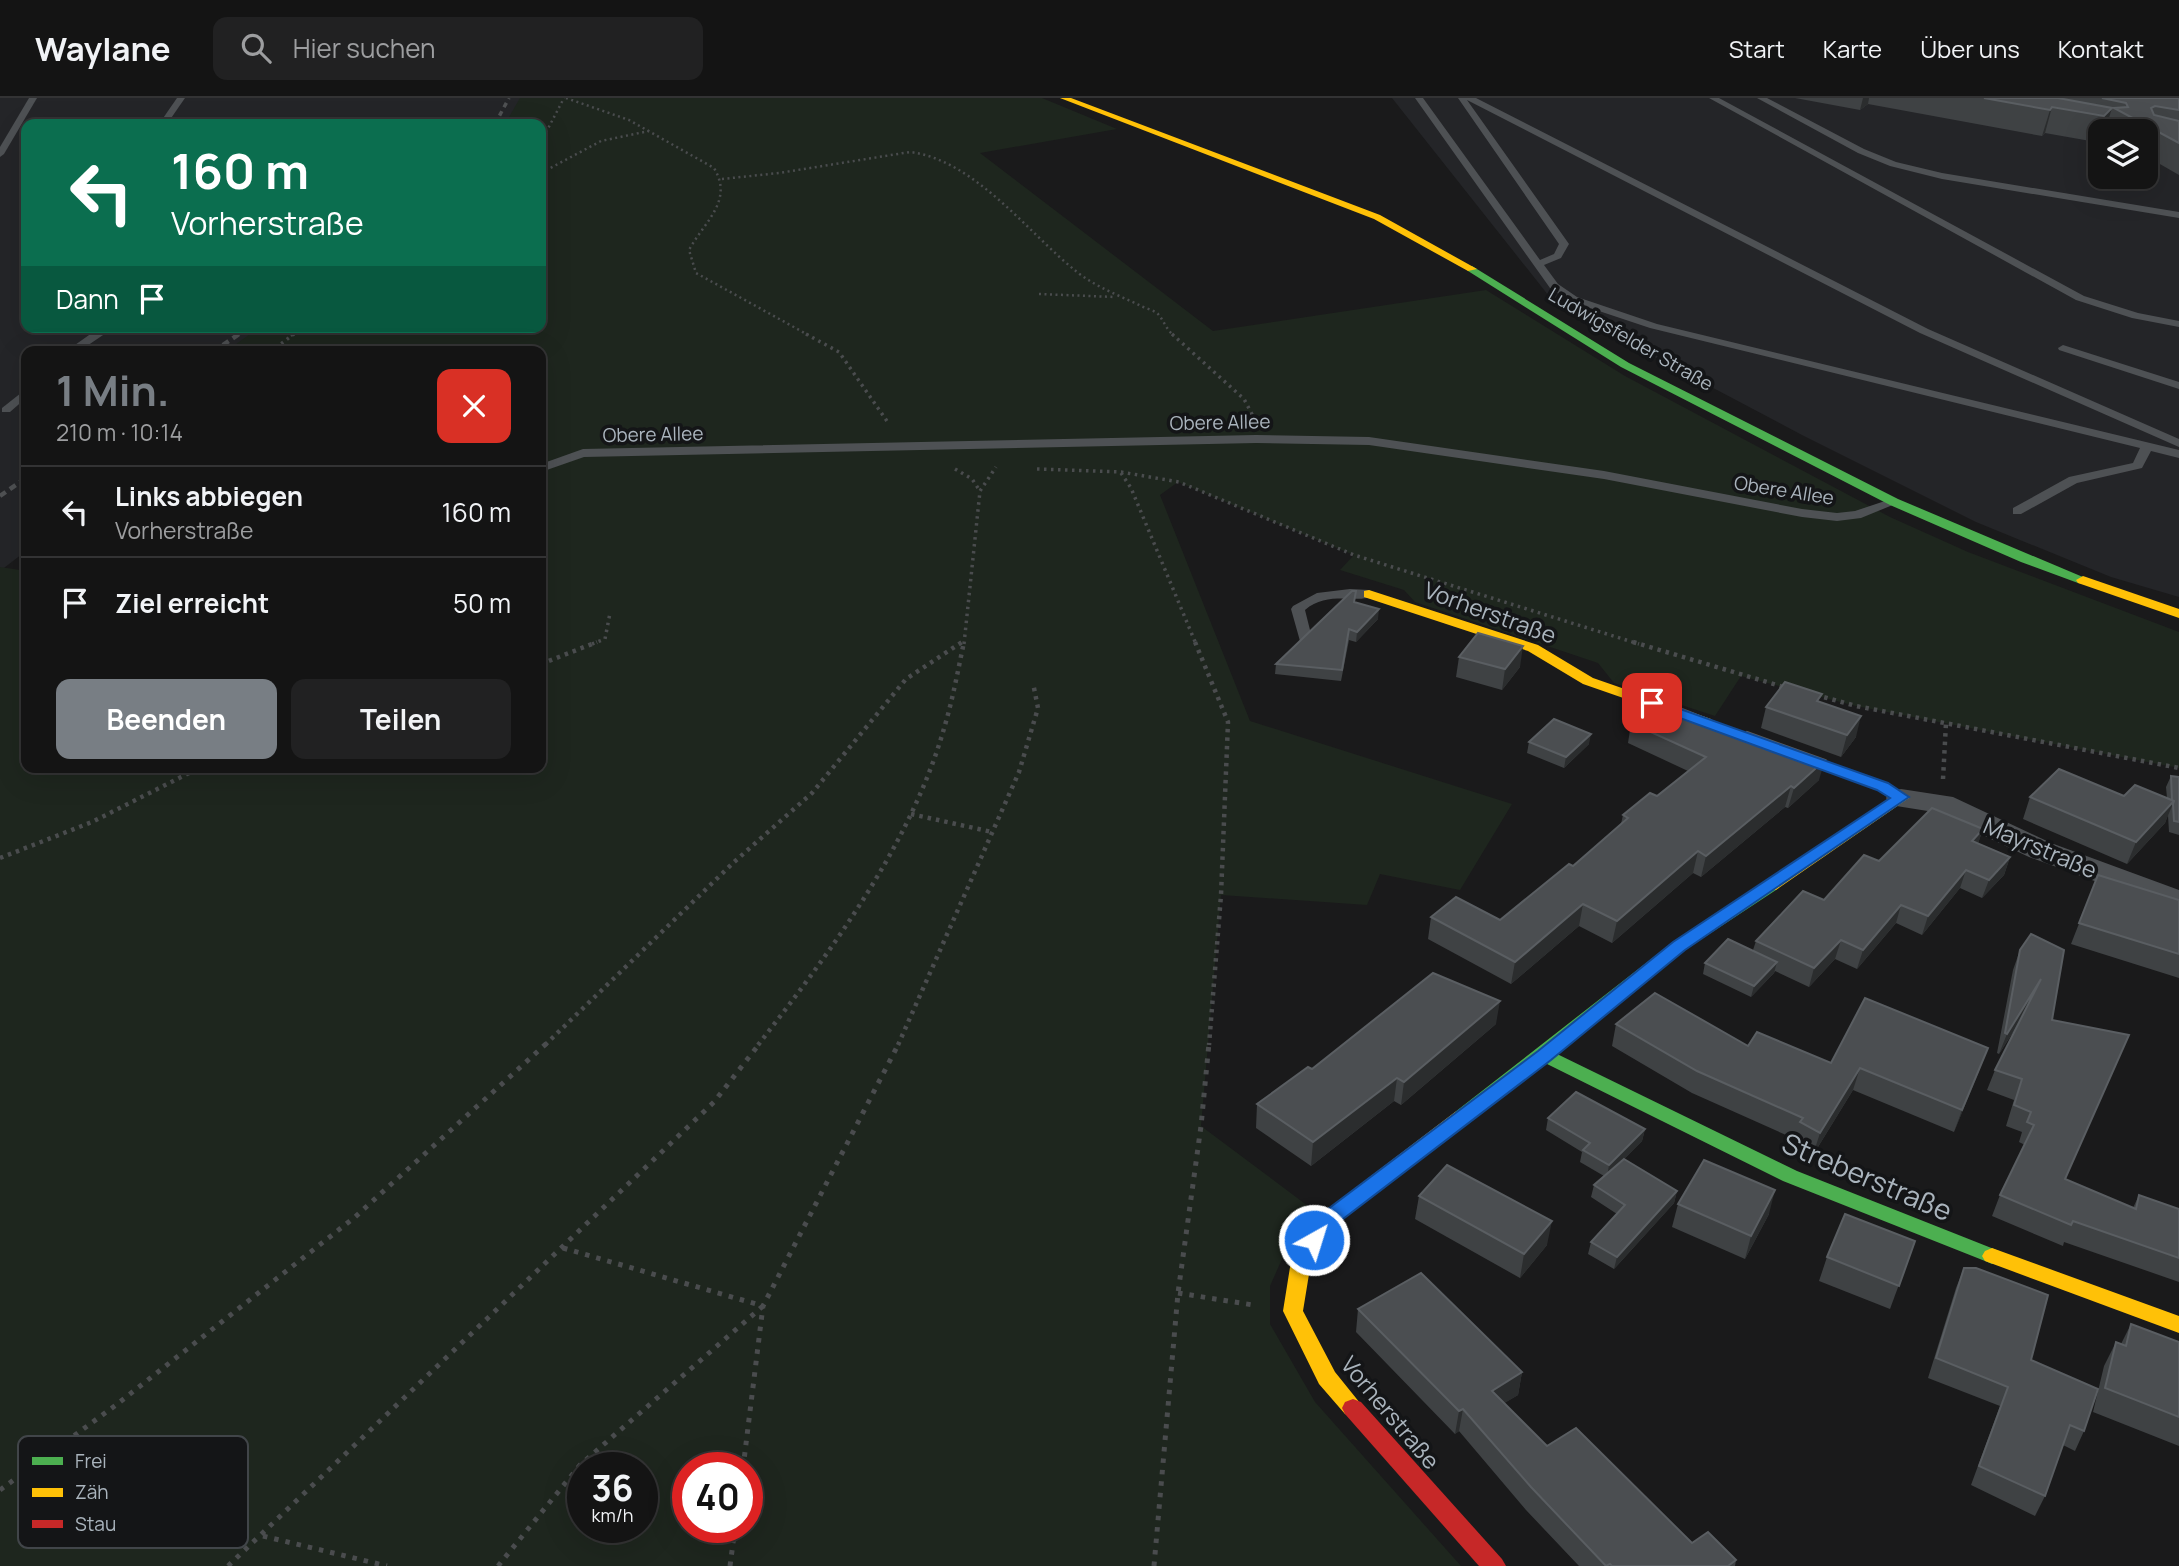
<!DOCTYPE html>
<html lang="de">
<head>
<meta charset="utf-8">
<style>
	:root { --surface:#141414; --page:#212122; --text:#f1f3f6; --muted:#9d9ea0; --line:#333334; --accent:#787e84 }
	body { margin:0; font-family:Manrope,sans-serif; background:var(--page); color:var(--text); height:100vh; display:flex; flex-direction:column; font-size:26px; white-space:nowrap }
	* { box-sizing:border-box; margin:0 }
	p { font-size:23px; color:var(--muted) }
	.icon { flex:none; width:38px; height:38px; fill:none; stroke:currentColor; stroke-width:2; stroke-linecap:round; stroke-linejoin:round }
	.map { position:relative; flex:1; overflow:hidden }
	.panel { position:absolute; left:21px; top:248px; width:525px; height:427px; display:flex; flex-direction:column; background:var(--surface); border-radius:14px; box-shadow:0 7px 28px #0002,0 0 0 2px var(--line) }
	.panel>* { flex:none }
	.banner { position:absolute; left:21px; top:21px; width:525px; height:214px; border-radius:14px; box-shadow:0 7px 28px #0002,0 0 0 2px var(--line); background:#0b6e4f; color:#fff; overflow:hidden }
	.tools { position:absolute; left:2088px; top:21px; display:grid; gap:14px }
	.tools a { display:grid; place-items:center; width:70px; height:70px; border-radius:14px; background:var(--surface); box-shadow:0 7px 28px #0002,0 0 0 2px var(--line); font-size:35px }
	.speed { position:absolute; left:567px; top:1354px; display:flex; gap:14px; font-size:35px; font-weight:700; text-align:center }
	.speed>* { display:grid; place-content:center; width:91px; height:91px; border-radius:50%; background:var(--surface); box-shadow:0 7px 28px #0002,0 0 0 2px var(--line); line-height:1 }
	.speed small { font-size:18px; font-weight:400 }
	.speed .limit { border:10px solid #d22; background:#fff; color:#111 }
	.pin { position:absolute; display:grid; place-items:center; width:60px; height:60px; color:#fff; margin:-30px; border-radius:14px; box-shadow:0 4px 10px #0006 }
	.me { position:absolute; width:77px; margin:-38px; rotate:39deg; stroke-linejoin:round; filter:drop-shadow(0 0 5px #0008) }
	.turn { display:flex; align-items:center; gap:24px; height:147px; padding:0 35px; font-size:32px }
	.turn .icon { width:91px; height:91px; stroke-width:2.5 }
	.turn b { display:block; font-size:49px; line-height:60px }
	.then { display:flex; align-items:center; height:66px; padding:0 35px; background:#0003; gap:14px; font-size:26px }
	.round { display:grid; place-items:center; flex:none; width:74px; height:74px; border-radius:14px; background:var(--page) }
	.head { display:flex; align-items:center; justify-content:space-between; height:119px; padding:0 35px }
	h1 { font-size:42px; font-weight:700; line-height:52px; color:var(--accent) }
	.cta { display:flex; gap:14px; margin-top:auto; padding:14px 35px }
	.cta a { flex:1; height:80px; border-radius:14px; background:var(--accent); color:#fff; font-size:28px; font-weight:700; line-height:80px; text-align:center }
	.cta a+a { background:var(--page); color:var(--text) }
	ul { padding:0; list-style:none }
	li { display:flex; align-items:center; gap:21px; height:91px; padding:0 35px; border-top:2px solid var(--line) }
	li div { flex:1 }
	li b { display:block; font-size:26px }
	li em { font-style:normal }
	header { display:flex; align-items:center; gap:42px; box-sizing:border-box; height:98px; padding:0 35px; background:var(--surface); border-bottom:2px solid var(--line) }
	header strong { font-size:33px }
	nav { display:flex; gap:38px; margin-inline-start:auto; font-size:24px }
	.search { width:490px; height:63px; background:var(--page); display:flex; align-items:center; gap:18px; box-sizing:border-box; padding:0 24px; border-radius:14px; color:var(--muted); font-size:26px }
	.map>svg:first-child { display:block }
	.built { fill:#242528; fill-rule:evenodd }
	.green { fill:#1e261e; fill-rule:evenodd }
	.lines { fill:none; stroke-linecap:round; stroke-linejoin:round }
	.path-far3 { stroke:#4a4c4e; stroke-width:2.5; stroke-dasharray:2 3.5; stroke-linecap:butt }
	.path-far2 { stroke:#4a4c4e; stroke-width:3.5; stroke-dasharray:2.5 4.5; stroke-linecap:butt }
	.path-far1 { stroke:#4a4c4e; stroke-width:4.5; stroke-dasharray:3.5 5; stroke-linecap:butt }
	.path { stroke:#4a4c4e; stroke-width:5; stroke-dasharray:4.5 7; stroke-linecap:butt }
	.lane { fill:#4e5154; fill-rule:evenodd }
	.street { fill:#4e5154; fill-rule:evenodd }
	.fast { fill:#4caf50; fill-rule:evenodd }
	.slow { fill:#ffc107; fill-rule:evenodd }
	.jam { fill:#c62828; fill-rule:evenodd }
	.rail-far1 { stroke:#4f5153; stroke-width:3.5; stroke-dasharray:5 4.5; stroke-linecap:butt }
	.rail { stroke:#4f5153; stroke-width:4.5; stroke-dasharray:7 5; stroke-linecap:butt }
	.wall { fill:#3f4244 }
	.shaded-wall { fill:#2b2d2e }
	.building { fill:#4b4e51; stroke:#5a5e62; stroke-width:2 }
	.route { fill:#1a73e8; stroke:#114b97; stroke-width:2 }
	.labels { text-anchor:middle; stroke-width:7; stroke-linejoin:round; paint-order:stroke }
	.far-street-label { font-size:19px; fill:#aab4bd; stroke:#141517 }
	.street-label { font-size:23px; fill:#aab4bd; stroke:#141517 }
	.near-street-label { font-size:28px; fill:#aab4bd; stroke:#141517 }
	.key { fill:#141517; stroke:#414549; stroke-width:2 }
	.key-label { font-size:19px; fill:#aab4bd }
</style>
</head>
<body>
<header>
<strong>Waylane</strong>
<div class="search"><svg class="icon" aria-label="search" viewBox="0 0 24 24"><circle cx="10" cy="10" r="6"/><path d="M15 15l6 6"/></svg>Hier suchen</div>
<nav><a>Start</a><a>Karte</a><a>Über uns</a><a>Kontakt</a></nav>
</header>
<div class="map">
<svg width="2179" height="1468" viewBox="0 0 2179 1468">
	<rect width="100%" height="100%" fill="#1a1a1b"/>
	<g class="built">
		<polygon points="0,0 555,0 541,26 26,26 26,229 310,229 279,254 26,254 26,453 0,473"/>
		<path d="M1392,0h787v499l-68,-20 -135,-55 -174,-87 -246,-130zM2100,33h46v46h-46z"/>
	</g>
	<path class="green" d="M520,0h522l75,31 -137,24 233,178 273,-41 139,86 265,141 78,35 211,80v136l-323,-62 -115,-30 -26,40 -101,-33 -16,-20 -183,-61 -11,-12 -64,-20 14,-15 -176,-73 -18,13 90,226 262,83 -52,86 -80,-16 -13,31 -146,-10 -20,231 115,86 -26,29 -20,45v38l45,78 146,164h-1461v-999l26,4v197h515v-416h-316l35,-25h281v-203h-36zM583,1370h59v60h-59zM688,1370h59v60h-59z"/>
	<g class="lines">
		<g class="path-far3">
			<path d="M566,0l63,22 85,48c20,33 -10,54 -25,82l7,23 114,63"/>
			<polyline points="541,44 564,0"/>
			<polyline points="541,75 601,43 649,33"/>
			<path d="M722,81l57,-6 131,-21c65,8 118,81 167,120 19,15 41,23 62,33 5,3 15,5 19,9 6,7 8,15 16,22"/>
			<polyline points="1039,196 1115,199"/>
			<polyline points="291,238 303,229"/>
		</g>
		<g class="path-far2">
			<polyline points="806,236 839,254 889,326"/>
			<polyline points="1172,236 1244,301 1254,320"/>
			<polyline points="270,254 294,236"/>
			<polyline points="955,371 972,381 980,393"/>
			<polyline points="1037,371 1121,374 1179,384 1354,457 1639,546"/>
			<polyline points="1121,375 1131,390 1196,546"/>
			<polyline points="592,546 605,541 610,515"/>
			<polyline points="959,546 964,543"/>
			<polyline points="964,546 980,393 996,369"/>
		</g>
		<g class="path-far1">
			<polyline points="1195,544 1228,624 1221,797 1209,947"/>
			<polyline points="1633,544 1787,590"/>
			<polyline points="541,566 597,544"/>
			<polyline points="1816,597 1856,608 2179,670"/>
			<polyline points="1943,681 1946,625"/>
			<polyline points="911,716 992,734"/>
			<polyline points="0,760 92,724 199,670"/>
			<polyline points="545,947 733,765 812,695 906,581 962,544"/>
			<path d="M758,947c74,-95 154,-202 187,-320 8,-27 13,-55 19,-83"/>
			<polyline points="898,947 1019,674 1038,610 1033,585"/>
		</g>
		<g class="path">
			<polyline points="563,1150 763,1208"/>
			<polyline points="1178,1195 1253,1207"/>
			<polyline points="743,1370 763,1208 899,945"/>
			<polyline points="0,1392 116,1307 355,1119 547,945"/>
			<polyline points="263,1438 387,1468"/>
			<polyline points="228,1468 714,1004 760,945"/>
			<polyline points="498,1468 580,1367 763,1208"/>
			<polyline points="730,1468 735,1430"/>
			<polyline points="1154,1468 1178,1195 1201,1028 1209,945"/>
		</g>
		<g class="lane">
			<polygon points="29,0 37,0 4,56 0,59 0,49"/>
			<polygon points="177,0 185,0 167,26 159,26"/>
			<polygon points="1415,0 1423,0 1540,162 1554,156 1559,146 1458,0 1476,0 1928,231 2179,341 2179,349 1920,235 1467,2 1569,146 1561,160 1544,167 1558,186 1577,199 1657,226 2179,352 2179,360 2151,353 2142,370 2077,385 2021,416 2013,416 2013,410 2069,379 2133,365 2140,350 1650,230 1569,203 1550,190"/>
			<polygon points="1709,0 1719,0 2084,198 2138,215 2179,223 2179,229 2132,220 2076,202"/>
			<polygon points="1757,0 1767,0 1864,51 1896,64 1942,75 2179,114 2179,120 1942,81 1890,68 1858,55"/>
			<polygon points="127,229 106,235 78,254 65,254 99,230"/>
			<polygon points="2063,247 2179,284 2179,291 2059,252 2058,250"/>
			<polygon points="26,291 26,300 10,314 2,314 2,310"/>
			<polygon points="1256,337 1369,339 1604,373 1802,411 1837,415 1855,413 1894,400 1900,404 1861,420 1837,423 1802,419 1604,381 1369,347 1256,345 584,359 541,374 541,366 583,351"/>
			<path d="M1350,491l19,1 7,4c-15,12 -47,-5 -71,16l7,28 -7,4 -5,-1 -9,-32 2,-3 24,-13z"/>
		</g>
		<polygon class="street" points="1901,691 1953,699 2051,745 2179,792 2179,814 2029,759 1934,714 1890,707 1886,700 1890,693"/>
		<g class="fast">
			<polygon points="1472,168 1629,265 1898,401 2090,482 2083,486 2078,485 2021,464 1890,407 1621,269 1468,173 1467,171"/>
			<polygon points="1770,783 1776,784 1778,788 1776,792 1685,852 1555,955 1797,1073 1999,1153 2002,1158 1999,1163 1992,1166 1985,1163 1783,1083 1543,964 1469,1024 1455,1024 1453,1019 1455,1014 1673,844"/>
		</g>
		<g class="slow">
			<polygon points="1060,0 1071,0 1380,117 1477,171 1468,173 1374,121"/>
			<polygon points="2083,478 2179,511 2179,520 2078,485 2076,482"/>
			<polygon points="1369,492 1538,547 1593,580 1711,621 1713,624 1706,628 1701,627 1583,586 1528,553 1364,499 1364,493"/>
			<polygon points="1776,645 1888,686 1909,700 1776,792 1764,792 1762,788 1764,784 1890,700 1878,692 1771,652 1769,649 1771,646"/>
			<polygon points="1462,1012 1469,1014 1471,1019 1469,1024 1334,1127 1311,1164 1303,1213 1335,1274 1364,1310 1361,1316 1353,1319 1345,1316 1319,1286 1283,1213 1291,1163 1320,1117 1455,1014"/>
			<polygon points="1992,1150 2179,1218 2179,1235 1985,1163 1982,1158 1985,1153"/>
		</g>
		<polygon class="jam" points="1353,1301 1361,1304 1502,1461 1506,1468 1479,1468 1345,1316 1342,1310 1345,1304"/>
		<g class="rail-far1">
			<polyline points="495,26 509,0"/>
			<polyline points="236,238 249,229"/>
		</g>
		<g class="rail">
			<polyline points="213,254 239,236"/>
			<polyline points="0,398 26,380"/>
		</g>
	</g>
	<g class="wall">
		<polygon points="1795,0 2179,0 2179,77 2146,58 2146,33 2107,33 2109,29 2106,28 2105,33 2100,33 2096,44 2045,35 2042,38 1868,6 1860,12"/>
		<polygon points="1355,504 1378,521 1356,544 1349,542 1341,583 1275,576 1276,566"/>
		<polygon points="1459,559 1520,569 1502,592 1456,579"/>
		<polygon points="1820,604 1856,639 1841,659 1761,630 1766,609"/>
		<polygon points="1631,625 1819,682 1788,710 1785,709 1701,779 1693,775 1612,845 1579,828 1511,886 1428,841 1431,819 1500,822 1573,768 1621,726 1623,717 1657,698 1688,673 1628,645"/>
		<polygon points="1529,644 1589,646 1564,670 1527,655"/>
		<polygon points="2171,678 2179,679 2179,737 2169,734 2168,717 2165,725 2127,766 2023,721 2030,699 2124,698 2167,700 2166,689"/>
		<polygon points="1983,731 1978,745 2010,759 2004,777 1982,800 1960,790 1922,837 1896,825 1857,871 1835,861 1809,889 1775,873 1774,875 1751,899 1703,876 1705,865 1753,852 1756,843 1824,802 1879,763"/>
		<polygon points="2098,777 2179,802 2179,880 2071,846"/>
		<polygon points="2020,852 2052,922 2065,1081 2133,1110 2139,1097 2179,1111 2179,1184 2064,1144 2063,1148 1992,1118 2000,1097 2025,1047 2019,1044 2022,1034 2006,1028 2014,1002 1987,992 1995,972 2019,925 1999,956 1997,955 2013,872"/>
		<polygon points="1496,926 1401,1007 1394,1003 1311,1068 1256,1030 1257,1006 1312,971"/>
		<polygon points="1616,926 1748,948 1831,965 1988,950 1954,1034 1853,992 1813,1057 1794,1046 1795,1041 1692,995 1612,948"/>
		<polygon points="1548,1020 1645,1031 1642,1043 1624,1061 1677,1093 1674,1105 1614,1171 1588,1156 1591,1144 1617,1116 1591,1099 1594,1087 1604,1078 1580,1064 1582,1054 1546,1032"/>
		<polygon points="1419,1098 1547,1147 1520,1180 1415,1121"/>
		<polygon points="1678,1106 1769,1116 1745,1161 1672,1129"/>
		<polygon points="1915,1143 1890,1211 1819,1183 1827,1159"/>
		<polygon points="1964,1170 2084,1333 2075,1353 2063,1347 2045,1398 2035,1418 1971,1387 2000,1308 1928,1280 1956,1190"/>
		<polygon points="1358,1211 1522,1274 1518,1297 1504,1305 1547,1348 1692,1445 1736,1462 1735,1468 1579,1468 1526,1412 1459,1333 1455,1336 1356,1234"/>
		<polygon points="2131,1226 2179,1244 2179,1348 2093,1314 2104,1268 2116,1244 2121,1246"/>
	</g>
	<g class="shaded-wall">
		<polygon points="1863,0 1869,0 1868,6 1860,12"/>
		<polygon points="2052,9 2045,35 2042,38 2050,12"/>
		<polygon points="2112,10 2105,33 2100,33 2100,40 2096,44 2104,18"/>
		<polygon points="1379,511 1378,521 1356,544 1357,534"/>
		<polygon points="1523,548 1520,569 1502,592 1505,571"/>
		<polygon points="1861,618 1856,639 1841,659 1847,637"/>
		<polygon points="1591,636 1589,646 1564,670 1566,659"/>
		<polygon points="1825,662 1819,682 1788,710 1794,690"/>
		<polygon points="1791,688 1785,709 1701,779 1706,758"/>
		<polygon points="2174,703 2165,725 2127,766 2136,744"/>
		<polygon points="1983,731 1977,749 1972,743"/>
		<polygon points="1698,753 1693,775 1612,845 1617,823"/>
		<polygon points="2010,759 2004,777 1982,800 1989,782"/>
		<polygon points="1966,772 1960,790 1922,837 1928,818"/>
		<polygon points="1583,806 1579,828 1511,886 1515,864"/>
		<polygon points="1901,807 1896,825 1857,871 1863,852"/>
		<polygon points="1841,842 1835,861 1809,889 1814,870"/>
		<polygon points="1777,864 1774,875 1751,899 1754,888"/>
		<polygon points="2041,881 2034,901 1999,956 2007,936"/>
		<polygon points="1500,903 1496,926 1401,1007 1404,984"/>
		<polygon points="1988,950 1980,971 1954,1034 1962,1012"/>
		<polygon points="1860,970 1853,992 1813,1057 1820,1035"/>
		<polygon points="1397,980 1394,1003 1311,1068 1313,1044"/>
		<polygon points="1645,1031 1642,1043 1607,1079 1609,1067"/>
		<polygon points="1775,1092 1769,1116 1745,1161 1751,1138"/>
		<polygon points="1677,1093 1674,1105 1614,1171 1617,1159"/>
		<polygon points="1552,1123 1547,1147 1520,1180 1524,1156"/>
		<polygon points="1522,1274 1518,1297 1488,1315 1492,1293"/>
		<polygon points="1463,1311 1459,1333 1455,1336 1459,1313"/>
	</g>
	<g class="building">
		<polygon points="1984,0 2058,0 2112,10 2104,18 2052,9 2050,12"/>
		<polygon points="2102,0 2179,0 2179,12 2155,8 2151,10 2154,17 2179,23 2179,45 2114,10 2128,9 2126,5"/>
		<polygon points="1352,493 1356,493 1354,504 1379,511 1357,534 1349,531 1342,572 1276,566"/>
		<polygon points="1478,535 1523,548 1505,571 1459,559"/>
		<polygon points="1785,584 1822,596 1817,603 1861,618 1847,637 1766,609"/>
		<polygon points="1662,603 1745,636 1747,634 1825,662 1794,690 1791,688 1706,758 1698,753 1617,823 1583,806 1515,864 1431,819 1456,799 1500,822 1569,766 1573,768 1628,720 1623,717 1650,695 1657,698 1706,659 1631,625"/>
		<polygon points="1554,621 1591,636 1566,659 1529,644"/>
		<polygon points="2059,671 2124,698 2135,687 2174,703 2136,744 2030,699"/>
		<polygon points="2171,678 2179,679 2179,724 2174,723 2173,706 2174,703 2172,702"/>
		<polygon points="1932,710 1983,731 1972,743 2010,759 1989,782 1966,772 1928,818 1901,807 1863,852 1841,842 1814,870 1756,843 1803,793 1824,802 1864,757 1879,763"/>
		<polygon points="2098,777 2179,802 2179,856 2079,825"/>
		<polygon points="2031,836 2064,852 2052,922 2129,937 2065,1081 2136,1111 2139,1097 2179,1111 2179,1160 2073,1123 2071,1127 2000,1097 2034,1027 2027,1024 2031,1014 2014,1007 2022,981 1995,972 2041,881 2007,936 2005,935 2020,852"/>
		<polygon points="1728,841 1777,864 1754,888 1705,865"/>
		<polygon points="1433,875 1500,903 1404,984 1397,980 1313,1044 1257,1006 1308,969 1312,971"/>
		<polygon points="1655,895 1748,948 1757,934 1831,965 1865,900 1988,950 1962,1012 1860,970 1820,1035 1800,1024 1803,1020 1697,973 1616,926"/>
		<polygon points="1576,994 1645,1031 1609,1067 1583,1052 1590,1045 1548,1020"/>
		<polygon points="1624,1061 1677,1093 1617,1159 1591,1144 1625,1107 1594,1087"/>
		<polygon points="1704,1062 1775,1092 1751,1138 1678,1106"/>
		<polygon points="1447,1067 1552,1123 1524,1156 1419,1098"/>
		<polygon points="1845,1116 1915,1143 1899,1188 1827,1159"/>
		<polygon points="1964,1170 1976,1170 2048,1197 2031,1262 2098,1291 2084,1333 2070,1327 2045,1398 1979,1368 2008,1289 1936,1260"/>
		<polygon points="1421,1175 1522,1274 1492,1293 1547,1348 1576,1330 1692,1445 1708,1434 1736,1462 1728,1468 1612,1468 1610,1466 1606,1468 1531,1389 1463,1311 1459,1313 1358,1211"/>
		<polygon points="2131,1226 2179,1244 2179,1319 2105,1290 2116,1244 2126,1248"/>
	</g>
	<path class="route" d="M1652,601l236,84 21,14 -224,153 -134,110 -217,166c-7,11 -12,25 -27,20l-3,-6 16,-25 218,-164 135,-109 217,-144 -13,-8 -230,-84 -2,-3z"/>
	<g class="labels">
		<g class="far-street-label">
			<text transform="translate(1631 241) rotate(30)" y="7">Ludwigsfelder Straße</text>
			<text transform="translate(1220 324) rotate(-1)" y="7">Obere Allee</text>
			<text transform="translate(653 336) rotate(-1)" y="7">Obere Allee</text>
			<text transform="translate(1784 392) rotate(9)" y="7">Obere Allee</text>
		</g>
		<g class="street-label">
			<text transform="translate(1490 515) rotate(20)" y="8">Vorherstraße</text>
			<text transform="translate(2040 750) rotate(23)" y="8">Mayrstraße</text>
			<text transform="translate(1390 1315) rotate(50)" y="8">Vorherstraße</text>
		</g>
		<g class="near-street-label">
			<text transform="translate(1867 1079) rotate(23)" y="10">Streberstraße</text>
		</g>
	</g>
	<rect x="18" y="1338" width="230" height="112" rx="10" class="key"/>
	<rect x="32" y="1359" width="31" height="8" fill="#4caf50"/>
	<rect x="32" y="1390" width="31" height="9" fill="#ffc107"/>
	<rect x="32" y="1422" width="31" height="8" fill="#c62828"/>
	<g class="key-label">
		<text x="75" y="1370">Frei</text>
		<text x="75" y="1401">Zäh</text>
		<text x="75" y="1433">Stau</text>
	</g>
</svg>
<div class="tools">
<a><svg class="icon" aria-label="layers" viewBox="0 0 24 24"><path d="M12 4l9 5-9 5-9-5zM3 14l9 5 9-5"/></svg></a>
</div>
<div class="speed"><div>36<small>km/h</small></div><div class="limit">40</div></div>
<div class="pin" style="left:1652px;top:605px;background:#d93025"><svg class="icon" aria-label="arrive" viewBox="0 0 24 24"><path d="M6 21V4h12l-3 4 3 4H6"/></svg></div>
<svg class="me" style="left:1314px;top:1142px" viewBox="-20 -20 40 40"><circle r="17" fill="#1a73e8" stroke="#fff" stroke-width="3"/><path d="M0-11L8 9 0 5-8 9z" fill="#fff"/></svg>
<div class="banner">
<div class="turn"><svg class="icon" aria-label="left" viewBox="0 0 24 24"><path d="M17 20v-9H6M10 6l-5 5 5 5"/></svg><div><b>160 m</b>Vorherstraße</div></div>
<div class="then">Dann<svg class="icon" aria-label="arrive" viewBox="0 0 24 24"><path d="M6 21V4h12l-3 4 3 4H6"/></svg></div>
</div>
<section class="panel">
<div class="head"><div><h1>1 Min.</h1><p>210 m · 10:14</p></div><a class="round" style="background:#d93025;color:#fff"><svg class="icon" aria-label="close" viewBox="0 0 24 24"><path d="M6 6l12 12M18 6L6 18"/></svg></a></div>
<ul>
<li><svg class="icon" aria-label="left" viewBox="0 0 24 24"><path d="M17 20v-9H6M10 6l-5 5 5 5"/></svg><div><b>Links abbiegen</b><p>Vorherstraße</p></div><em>160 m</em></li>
<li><svg class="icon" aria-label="arrive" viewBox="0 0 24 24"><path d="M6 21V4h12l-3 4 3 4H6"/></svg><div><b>Ziel erreicht</b></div><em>50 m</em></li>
</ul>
<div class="cta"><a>Beenden</a><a>Teilen</a></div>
</section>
</div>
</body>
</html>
